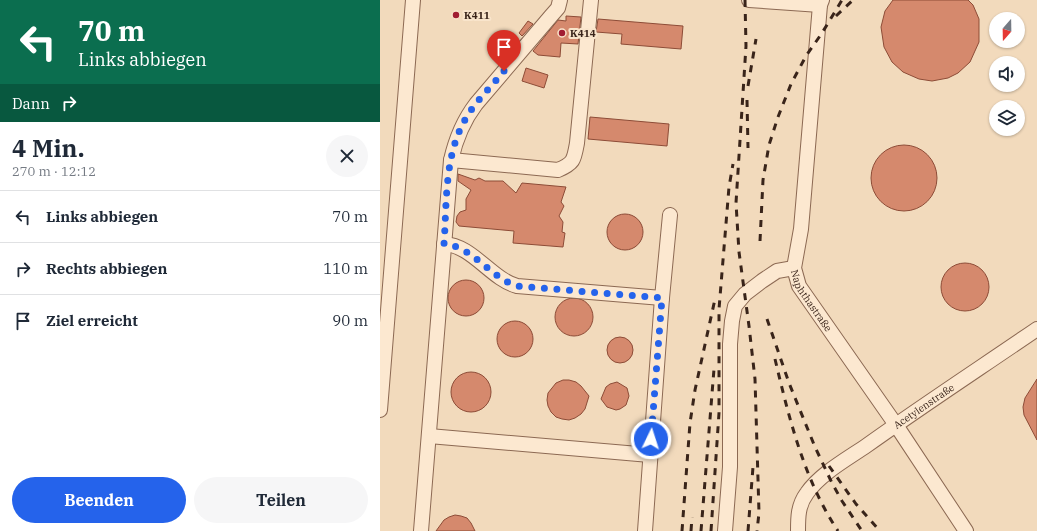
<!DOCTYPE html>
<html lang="de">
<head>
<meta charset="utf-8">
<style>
	:root { --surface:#fff; --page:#f6f6f7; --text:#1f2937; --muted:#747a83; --line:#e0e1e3; --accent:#2563eb }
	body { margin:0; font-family:"IBM Plex Serif",serif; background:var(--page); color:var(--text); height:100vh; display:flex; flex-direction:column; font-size:15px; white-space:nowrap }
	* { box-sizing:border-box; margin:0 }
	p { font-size:13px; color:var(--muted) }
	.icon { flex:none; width:22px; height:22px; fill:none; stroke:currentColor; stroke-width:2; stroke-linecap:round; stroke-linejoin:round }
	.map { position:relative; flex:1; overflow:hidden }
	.side { display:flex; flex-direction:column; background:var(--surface); width:380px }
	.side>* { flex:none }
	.top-card { background:#0b6e4f; color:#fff; overflow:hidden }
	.needle { width:26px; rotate:200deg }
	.controls { position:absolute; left:609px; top:12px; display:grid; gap:8px }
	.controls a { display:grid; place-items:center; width:36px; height:36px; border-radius:50%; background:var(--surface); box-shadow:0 1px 3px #0004; font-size:20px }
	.pin { position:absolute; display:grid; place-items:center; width:34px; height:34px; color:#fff; margin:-41px -17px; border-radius:50% 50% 50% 0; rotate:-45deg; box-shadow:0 0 4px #0007 }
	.pin .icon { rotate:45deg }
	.me { position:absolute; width:44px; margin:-22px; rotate:4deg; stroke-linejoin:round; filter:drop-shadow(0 0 3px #0008) }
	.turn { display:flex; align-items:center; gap:14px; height:84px; padding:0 12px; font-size:18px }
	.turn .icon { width:52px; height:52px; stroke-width:2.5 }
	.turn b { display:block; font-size:28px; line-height:34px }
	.then { display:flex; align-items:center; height:38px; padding:0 12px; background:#0003; gap:8px; font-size:15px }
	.round { display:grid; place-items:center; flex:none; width:42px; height:42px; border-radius:21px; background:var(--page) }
	.headline { display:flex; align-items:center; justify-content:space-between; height:68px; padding:0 12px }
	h1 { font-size:24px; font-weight:700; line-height:30px }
	.primary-button { display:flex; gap:8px; margin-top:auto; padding:8px 12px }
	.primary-button a { flex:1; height:46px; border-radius:24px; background:var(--accent); color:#fff; font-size:16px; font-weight:700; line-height:46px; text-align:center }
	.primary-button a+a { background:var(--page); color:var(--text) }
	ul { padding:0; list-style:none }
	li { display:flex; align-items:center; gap:12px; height:52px; padding:0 12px; border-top:1px solid var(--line) }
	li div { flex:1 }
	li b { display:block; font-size:15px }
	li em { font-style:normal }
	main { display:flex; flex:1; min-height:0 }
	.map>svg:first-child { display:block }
	.building { fill:#d5896d; stroke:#8d4c37 }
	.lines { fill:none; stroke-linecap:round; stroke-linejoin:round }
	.minor-casing { stroke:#8c6953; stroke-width:16 }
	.minor { stroke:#fce8d0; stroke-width:14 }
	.rail { stroke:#39241a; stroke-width:3; stroke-dasharray:7 7; stroke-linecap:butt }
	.route { stroke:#2563eb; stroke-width:7; stroke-dasharray:0 12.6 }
	.poi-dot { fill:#a11d32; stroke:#f9e5cc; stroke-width:1.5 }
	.labels { text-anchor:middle; stroke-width:4; stroke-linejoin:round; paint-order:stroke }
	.poi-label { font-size:10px; font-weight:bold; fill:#39241a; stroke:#f9e5cc; text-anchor:start }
	.street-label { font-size:10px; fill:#39241a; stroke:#f9e5cc }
</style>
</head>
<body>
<main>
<section class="side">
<div class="top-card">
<div class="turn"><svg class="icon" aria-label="left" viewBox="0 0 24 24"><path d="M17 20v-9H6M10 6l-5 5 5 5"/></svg><div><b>70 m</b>Links abbiegen</div></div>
<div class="then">Dann<svg class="icon" aria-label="right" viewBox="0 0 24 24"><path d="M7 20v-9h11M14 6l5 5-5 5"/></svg></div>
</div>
<div class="headline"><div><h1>4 Min.</h1><p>270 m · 12:12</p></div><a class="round"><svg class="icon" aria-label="close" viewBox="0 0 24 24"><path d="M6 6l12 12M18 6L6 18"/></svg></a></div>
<ul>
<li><svg class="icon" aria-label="left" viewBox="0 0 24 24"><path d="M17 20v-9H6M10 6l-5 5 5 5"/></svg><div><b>Links abbiegen</b></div><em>70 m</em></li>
<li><svg class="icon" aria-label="right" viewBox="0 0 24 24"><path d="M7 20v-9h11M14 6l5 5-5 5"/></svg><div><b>Rechts abbiegen</b></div><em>110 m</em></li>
<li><svg class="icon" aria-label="arrive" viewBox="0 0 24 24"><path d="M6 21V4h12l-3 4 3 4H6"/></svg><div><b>Ziel erreicht</b></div><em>90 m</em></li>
</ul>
<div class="primary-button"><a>Beenden</a><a>Teilen</a></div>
</section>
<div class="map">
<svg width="657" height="531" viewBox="0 0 657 531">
	<rect width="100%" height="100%" fill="#f2dabc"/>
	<g class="building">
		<polygon points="513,0 588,0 593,5 599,19 599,42 590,62 578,73 568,78 552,81 539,79 523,72 512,62 504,47 501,27 505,11"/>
		<polygon points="186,16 201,17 198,44 181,43 180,57 158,55 153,51 178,20 186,21"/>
		<polygon points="218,19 303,26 301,49 241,44 242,34 216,32"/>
		<polygon points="148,21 153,24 142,36 139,33"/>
		<polygon points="146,68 168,75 164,88 142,81"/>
		<polygon points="210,117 289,124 287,146 208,139"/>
		<circle cx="524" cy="178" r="33"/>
		<polygon points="78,174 95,180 99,178 105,181 123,181 136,193 142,183 186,187 181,202 184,206 179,216 183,222 182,232 185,233 183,247 133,243 134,231 79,226 76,222 77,216 80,212 86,210 86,199 91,190 78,181"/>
		<circle cx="245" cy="232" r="18"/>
		<circle cx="585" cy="287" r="24"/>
		<circle cx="86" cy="298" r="18"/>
		<circle cx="194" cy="317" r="19"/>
		<circle cx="135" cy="339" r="18"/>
		<circle cx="240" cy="350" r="13"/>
		<circle cx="91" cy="392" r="20"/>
		<polygon points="657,379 657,440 644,415 643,407 645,398"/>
		<polygon points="183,380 189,380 196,382 201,386 209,396 205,409 201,414 195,418 189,420 182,419 176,417 171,412 168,406 167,400 168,393 176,383"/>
		<polygon points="237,382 247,388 249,396 246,405 240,409 236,410 227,407 221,399 226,387 230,384"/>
		<polygon points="75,515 81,516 87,518 91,523 95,531 56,531 64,520 69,517"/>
	</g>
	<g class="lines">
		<defs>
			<g id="minor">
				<polyline points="369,0 440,5"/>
				<path id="s1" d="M442,0l-2,5 -19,224 -7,39 5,18 97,139 70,106"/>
				<path d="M71,160c5,-22 12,-39 25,-56l75,-88 7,-8 2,-8"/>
				<path d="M64,244c28,1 47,35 73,42l145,12"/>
				<polyline points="0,410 33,0"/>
				<polyline points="49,436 270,455"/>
				<path d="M41,531l30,-371 107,10c16,-7 16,-10 19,-27l14,-143"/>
				<polyline points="265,531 282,298 290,215"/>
				<polyline points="345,531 350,467 350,344 352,321 355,306 365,294 382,281 397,271 414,268"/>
				<path id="s2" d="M418,531c0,-14 0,-26 9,-38 13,-19 40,-34 59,-47 56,-40 114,-78 171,-117"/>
			</g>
		</defs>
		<use href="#minor" class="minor-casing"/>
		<use href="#minor" class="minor"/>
		<g class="rail">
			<polyline points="365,0 366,46 356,203 359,252 369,326 375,379 379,513 377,531"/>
			<polyline points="456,16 473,0"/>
			<polyline points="368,86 376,39"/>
			<polyline points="367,100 368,148"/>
			<polyline points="380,241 383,180 389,145 398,117 411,84 426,56 442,33 462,0"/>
			<polyline points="387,319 409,383 435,447 452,483 462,501 482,531"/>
			<path d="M395,359c14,59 29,121 63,172"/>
			<polyline points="449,466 476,504 500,531"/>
			<polyline points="302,531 310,423 315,390 335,299"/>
			<polyline points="311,531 312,517"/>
			<polyline points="321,531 334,369"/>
			<polyline points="331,531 339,413 339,309 349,187 353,164"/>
			<polyline points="368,531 373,467"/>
		</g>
	</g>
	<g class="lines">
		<path class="route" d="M124,71c-12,15 -28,30 -38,47 -22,37 -19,84 -22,126 28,2 47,34 73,42l145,12 -11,141"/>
	</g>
	<g class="poi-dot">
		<circle cx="76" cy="15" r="4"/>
		<circle cx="182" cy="33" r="4"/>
	</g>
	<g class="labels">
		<g class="poi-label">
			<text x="84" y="19">K411</text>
			<text x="190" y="37">K414</text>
		</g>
		<g class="street-label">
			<text dy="4" stroke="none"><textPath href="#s1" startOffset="307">Naphthastraße</textPath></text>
			<text dy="4" stroke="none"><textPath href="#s2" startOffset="186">Acetylenstraße</textPath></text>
		</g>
	</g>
</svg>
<div class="controls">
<a><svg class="needle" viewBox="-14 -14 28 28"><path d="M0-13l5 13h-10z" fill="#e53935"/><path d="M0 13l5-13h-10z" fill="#747a83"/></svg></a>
<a><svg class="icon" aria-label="sound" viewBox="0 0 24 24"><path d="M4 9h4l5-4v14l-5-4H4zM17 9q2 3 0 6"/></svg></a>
<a><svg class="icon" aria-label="layers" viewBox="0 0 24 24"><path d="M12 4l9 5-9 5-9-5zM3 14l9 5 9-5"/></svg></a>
</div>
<div class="pin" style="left:124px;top:71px;background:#d93025"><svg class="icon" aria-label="arrive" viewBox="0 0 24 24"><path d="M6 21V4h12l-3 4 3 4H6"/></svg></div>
<svg class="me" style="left:271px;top:439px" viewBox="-20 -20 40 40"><circle r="17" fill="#2563eb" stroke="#fff" stroke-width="3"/><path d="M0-11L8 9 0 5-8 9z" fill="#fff"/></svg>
</div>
</main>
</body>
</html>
